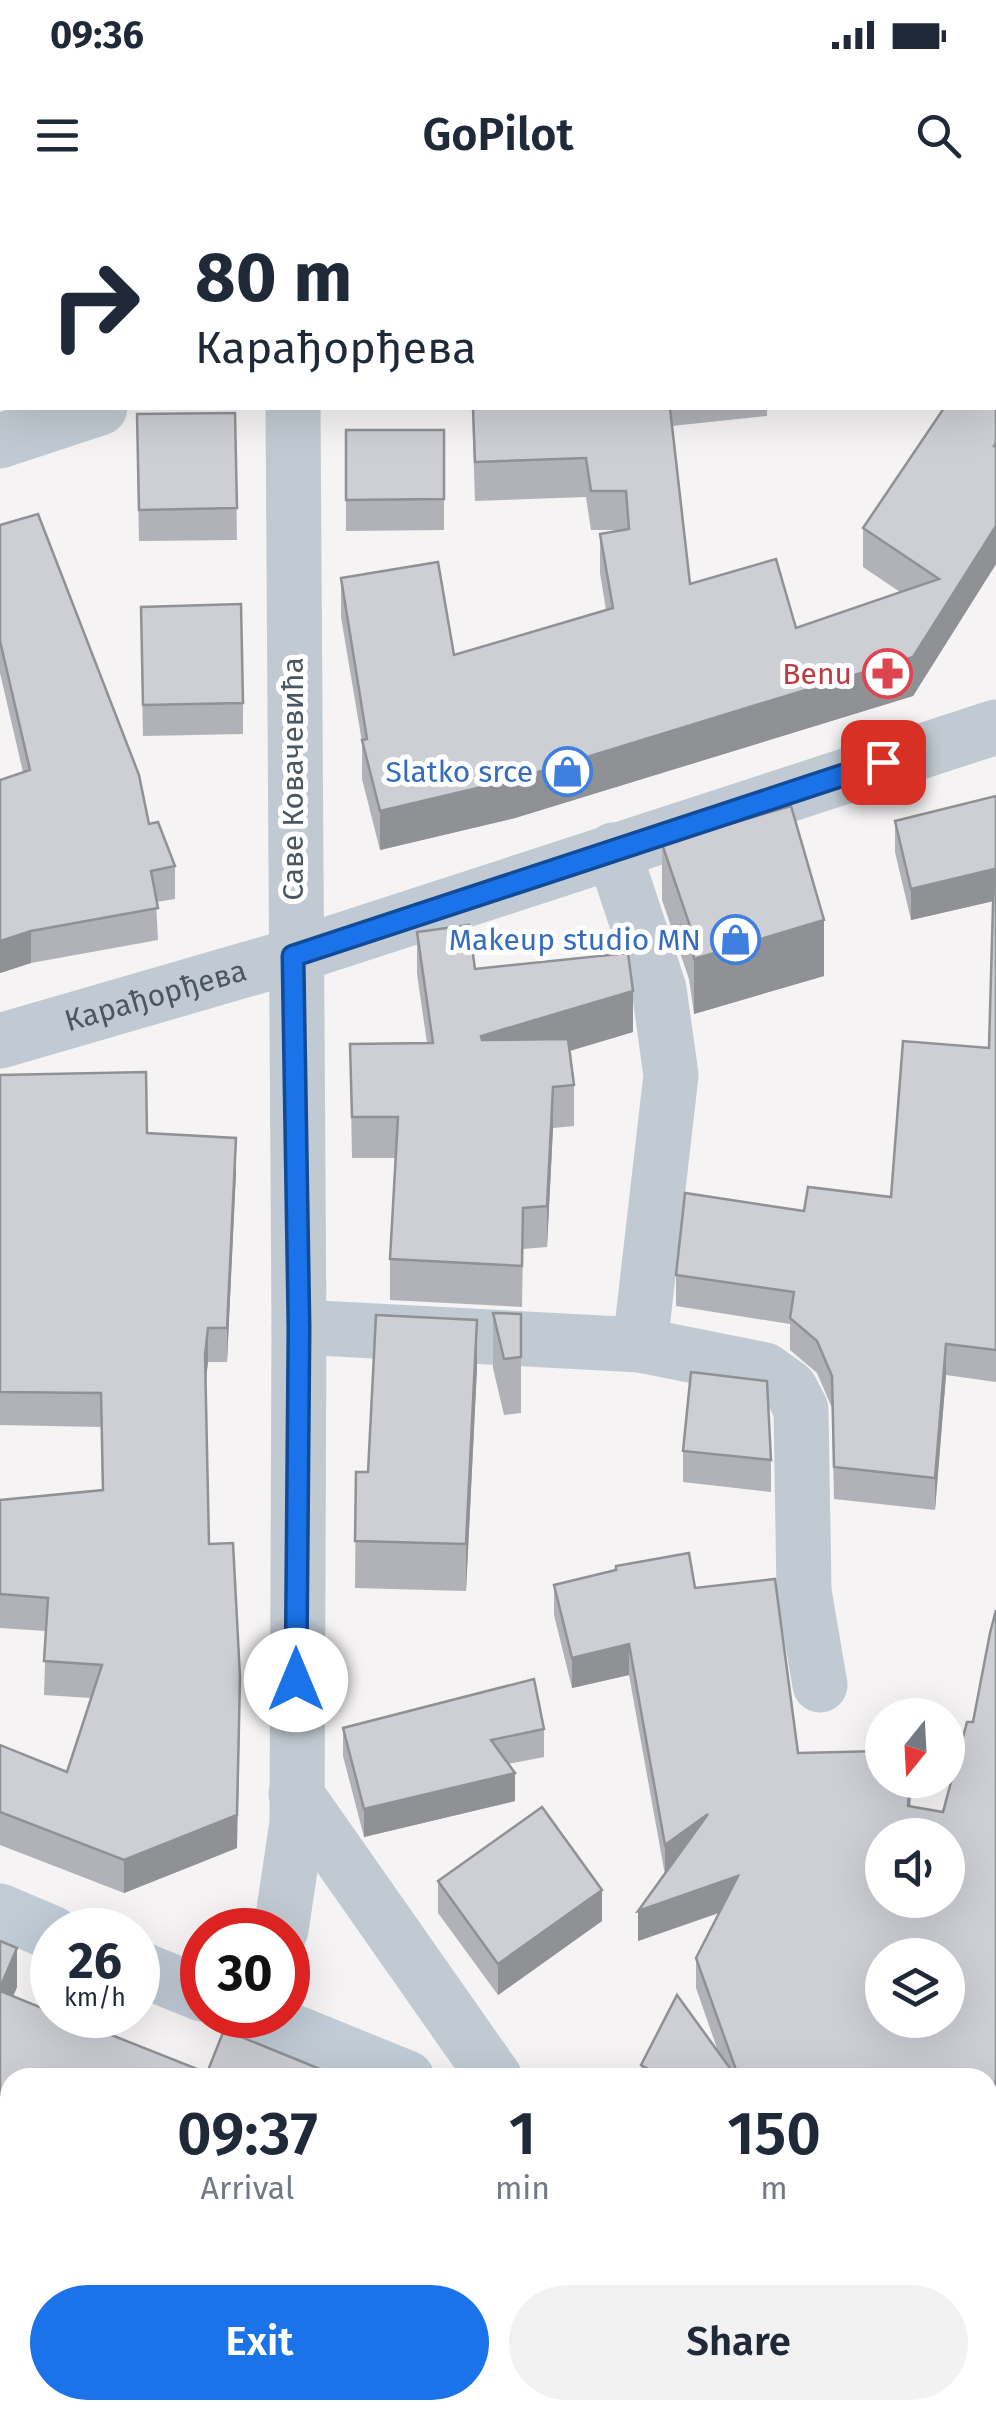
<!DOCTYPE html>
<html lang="en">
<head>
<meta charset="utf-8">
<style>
	:root { --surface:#fff; --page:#f2f2f3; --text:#1f2937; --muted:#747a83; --accent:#1a73e8 }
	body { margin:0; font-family:"Fira Sans",sans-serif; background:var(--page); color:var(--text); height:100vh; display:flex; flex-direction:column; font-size:38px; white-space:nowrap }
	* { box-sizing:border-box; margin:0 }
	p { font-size:32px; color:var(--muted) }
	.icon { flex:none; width:55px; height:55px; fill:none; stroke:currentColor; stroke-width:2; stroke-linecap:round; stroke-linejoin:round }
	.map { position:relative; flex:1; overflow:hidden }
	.side { position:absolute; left:0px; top:1868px; width:998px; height:352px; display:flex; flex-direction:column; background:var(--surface); border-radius:30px 30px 0 0; box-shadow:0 10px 40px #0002 }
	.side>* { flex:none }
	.top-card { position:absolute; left:0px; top:0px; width:998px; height:210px; box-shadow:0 10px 40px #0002; background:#fff; color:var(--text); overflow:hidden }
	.needle { width:65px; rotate:198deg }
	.fabs { position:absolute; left:865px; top:1498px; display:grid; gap:20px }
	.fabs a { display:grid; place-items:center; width:100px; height:100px; border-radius:50%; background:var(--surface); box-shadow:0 10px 40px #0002; font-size:50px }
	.speed { position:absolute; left:30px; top:1708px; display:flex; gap:20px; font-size:50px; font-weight:700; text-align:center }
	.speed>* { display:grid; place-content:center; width:130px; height:130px; border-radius:50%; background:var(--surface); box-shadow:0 10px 40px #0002; line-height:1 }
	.speed small { font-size:25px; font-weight:400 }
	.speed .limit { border:15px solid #d22; background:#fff; color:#111 }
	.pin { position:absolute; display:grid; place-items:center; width:85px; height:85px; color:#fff; margin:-42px; border-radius:20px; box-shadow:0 5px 15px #0006 }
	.me { position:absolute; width:110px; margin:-55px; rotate:0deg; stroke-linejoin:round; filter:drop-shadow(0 0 8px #0008) }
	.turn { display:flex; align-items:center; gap:35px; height:210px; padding:0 30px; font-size:45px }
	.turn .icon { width:130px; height:130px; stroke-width:2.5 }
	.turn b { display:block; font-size:70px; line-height:85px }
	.eta { display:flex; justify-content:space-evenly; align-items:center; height:170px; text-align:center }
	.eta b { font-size:60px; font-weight:600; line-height:70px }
	.button { display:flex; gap:20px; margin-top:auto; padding:20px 30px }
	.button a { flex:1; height:115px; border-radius:60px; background:var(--accent); color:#fff; font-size:40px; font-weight:600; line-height:115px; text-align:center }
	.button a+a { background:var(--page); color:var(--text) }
	.status { display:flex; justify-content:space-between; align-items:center; height:70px; padding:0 50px; background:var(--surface); direction:ltr }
	.status svg { height:28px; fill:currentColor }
	header { display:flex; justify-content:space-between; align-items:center; height:130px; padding:0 30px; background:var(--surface); font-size:45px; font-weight:600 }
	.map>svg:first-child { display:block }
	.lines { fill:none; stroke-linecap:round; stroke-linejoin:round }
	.minor { stroke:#c1cad2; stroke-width:55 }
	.secondary { stroke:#c1cbd6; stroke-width:55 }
	.wall { fill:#b0b2b7; fill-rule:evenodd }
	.shaded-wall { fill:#909195 }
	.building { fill:#cdcfd5; stroke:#909195; stroke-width:2.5; fill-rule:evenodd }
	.route-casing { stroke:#114b97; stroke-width:25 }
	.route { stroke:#1a73e8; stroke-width:18 }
	.labels { text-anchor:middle; stroke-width:10; stroke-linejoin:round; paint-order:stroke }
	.health-label { font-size:30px; fill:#be3a42; stroke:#fff; text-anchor:end }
	.shop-label { font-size:30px; fill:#366cbe; stroke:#fff; text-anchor:end }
	.street-label { font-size:30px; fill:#4a5661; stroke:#fff }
</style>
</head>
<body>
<div class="status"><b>09:36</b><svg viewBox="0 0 49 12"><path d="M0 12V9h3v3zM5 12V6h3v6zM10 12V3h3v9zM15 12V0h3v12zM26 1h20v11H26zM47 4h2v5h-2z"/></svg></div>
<header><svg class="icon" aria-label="menu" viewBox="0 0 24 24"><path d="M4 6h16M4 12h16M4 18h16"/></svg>GoPilot<svg class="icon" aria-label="search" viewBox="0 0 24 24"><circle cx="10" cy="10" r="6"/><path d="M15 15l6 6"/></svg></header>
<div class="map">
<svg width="996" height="2218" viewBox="0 0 996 2218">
	<rect width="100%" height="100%" fill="#f5f3f3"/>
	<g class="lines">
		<g class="minor">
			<polyline points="296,2 296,0"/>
			<polyline points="0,241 100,208"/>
			<polyline points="613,650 659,789 671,875 640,1145"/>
			<path id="s1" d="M0,841l293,-85 703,-229"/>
			<polyline points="299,1127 640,1145 765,1170 790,1188 801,1209 804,1391 820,1485"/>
			<polyline points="296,1594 495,1878"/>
			<polyline points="281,1730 297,1623 299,1127 293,208"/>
			<polyline points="988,2009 996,1986"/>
			<polyline points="346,2218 348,2210"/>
		</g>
		<g class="secondary">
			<polyline points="0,1711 52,1733"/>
			<polyline points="138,1768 202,1794"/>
			<polyline points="252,1815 407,1878"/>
			<polyline points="988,2115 996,2118"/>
		</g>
	</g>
	<g class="wall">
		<rect x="552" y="0" width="57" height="2"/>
		<polygon points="996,40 996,364 913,496 515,618 380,650 362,579 362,542 341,417 341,378 454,455 606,410 600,373 600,334 624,330 591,330 586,297 475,301 472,208 767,208 767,216 672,226 690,384 796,428 900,392 863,367 863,328 995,208"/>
		<polygon points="235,213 237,340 139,341 137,246"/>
		<polygon points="346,230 444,230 444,330 346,331"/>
		<polygon points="0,325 149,624 175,666 175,699 156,702 158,740 31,763 0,773 0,580 23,572 0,473"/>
		<polygon points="141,438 243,503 243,534 143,536"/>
		<polygon points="996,596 996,1182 946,1175 935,1310 834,1299 832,1208 817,1173 790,1150 790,1124 676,1106 676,1075 804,1011 891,997 989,848 993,701 911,720 895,652 895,621"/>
		<polygon points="662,644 824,776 694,814 689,779 662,700"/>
		<polygon points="417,732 475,769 633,832 570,851 574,885 574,926 553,928 547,1047 523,1049 522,1107 390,1100 390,1059 396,958 352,958 350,844 427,843 417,774"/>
		<polygon points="0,875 147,933 236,972 227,1162 208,1162 205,1183 209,1344 237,1648 124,1693 0,1645 0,1545 67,1572 91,1498 44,1495 46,1431 0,1428 0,1300 102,1290 101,1227 0,1225"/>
		<polygon points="493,1113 521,1114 521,1213 504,1215 493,1168"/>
		<polygon points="477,1168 466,1391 355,1388 356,1272 368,1272"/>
		<polygon points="683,1251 771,1260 771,1292 683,1282"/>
		<path d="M689,1353l6,35 80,-9 23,174 84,-2v29h30l-2,27 33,5 24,-90h6l17,-89 6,-23v499l-8,30v-61h-347v-13l36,-70 42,59 -23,-66v-30l23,-45 -81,28v-30l27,-36 -36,-200 -57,13 -18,-73v-30l62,-15v-4zM882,1635h66v65h-66zM882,1755h66v65h-66z"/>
		<polygon points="343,1528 544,1529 544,1557 508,1564 515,1601 364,1637 343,1556"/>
		<polygon points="438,1681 602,1721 498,1795 438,1713"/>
		<polygon points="0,1741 17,1787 13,1796 207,1873 320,1878 10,1878 10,1979 0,1975"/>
		<polygon points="18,2210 111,2210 109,2218 32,2218 18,2214"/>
		<polygon points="722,2210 971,2210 971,2218 723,2218"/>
	</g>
	<g class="shaded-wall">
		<polygon points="2,145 2,178 0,178 0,146"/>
		<polygon points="996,326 996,364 913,496 515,618 380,650 380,611 913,457"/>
		<polygon points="994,669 994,701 911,720 911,689"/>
		<polygon points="824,720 824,776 694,814 694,759"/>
		<polygon points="31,731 31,763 0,773 0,741"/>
		<polygon points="633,791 633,832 481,877 481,836"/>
		<polygon points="553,887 553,928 547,1047 547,1006"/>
		<polygon points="236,938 236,972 227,1162 227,1128"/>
		<polygon points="477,1120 477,1168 466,1391 466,1344"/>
		<polygon points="208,1128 208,1162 205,1189 205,1155"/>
		<polygon points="946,1144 946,1175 935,1310 935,1278"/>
		<polygon points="629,1444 629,1475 572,1488 572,1458"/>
		<polygon points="240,1511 237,1648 124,1693 124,1660"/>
		<polygon points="515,1573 515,1601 364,1637 364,1609"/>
		<polygon points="910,1580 912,1580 908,1635 908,1606"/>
		<polygon points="708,1614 665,1676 665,1645"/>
		<polygon points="738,1676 738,1706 638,1741 638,1711"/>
		<polygon points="602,1690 602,1721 498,1795 498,1764"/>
		<polygon points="17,1748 17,1787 0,1827 0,1788"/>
		<polygon points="996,1879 996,1909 988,1939 988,1909"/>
		<polygon points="103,2210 111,2210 109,2218 103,2218"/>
	</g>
	<g class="building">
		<polygon points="0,0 45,0 46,2 2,2 2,145 0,146"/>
		<polygon points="138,0 226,0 226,2 241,2 138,2"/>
		<rect x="343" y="0" width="120" height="2"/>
		<rect x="789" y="0" width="109" height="2"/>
		<polygon points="996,40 996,123 995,123"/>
		<polygon points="996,130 996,243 994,246 996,247 996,326 913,457 515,579 380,611 362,540 367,539 341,378 438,362 454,455 613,408 600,334 629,329 626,291 591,291 586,258 475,262 473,208 670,208 690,384 776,359 796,428 939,379 863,328 944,208 995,208"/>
		<polygon points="235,213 237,308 139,310 137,214"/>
		<polygon points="346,230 444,230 444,299 346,300"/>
		<polygon points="38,314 139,575 149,624 158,622 175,666 151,671 158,708 31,731 0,741 0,580 30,570 0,441 0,325"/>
		<polygon points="241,404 243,503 143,505 141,407"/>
		<polygon points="996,596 996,1150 946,1144 935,1278 834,1267 832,1176 817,1141 790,1118 794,1092 676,1075 685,993 804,1011 808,987 891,997 903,841 989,848 994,669 911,689 895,621"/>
		<polygon points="791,606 824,720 694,759 689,723 662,644"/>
		<polygon points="469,725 475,769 628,753 633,791 481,836 482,840 568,839 574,885 553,887 547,1006 523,1008 522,1066 390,1059 398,917 352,917 350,844 433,843 417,732"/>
		<polygon points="146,872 147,933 236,938 227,1128 208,1128 205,1155 209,1344 233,1343 240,1477 237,1615 124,1660 0,1612 0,1545 67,1572 102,1465 44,1461 48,1398 0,1394 0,1300 103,1290 101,1193 0,1192 0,875"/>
		<polygon points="493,1113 521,1114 521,1157 504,1159"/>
		<polygon points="376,1115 477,1120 466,1344 355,1341 356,1272 368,1272"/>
		<polygon points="691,1172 767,1181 771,1260 683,1251"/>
		<path d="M689,1353l6,35 80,-9 23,174 84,-2v29h28l-2,26 35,6 24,-90h6l17,-89 6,-23v469l-8,30v-31h-249l-43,-120 42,-82 -100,35 70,-97 -43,31 -36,-201 -57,14 -18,-73 62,-15v-4zM882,1635h66v65h-66zM882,1755h66v65h-66z"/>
		<polygon points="534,1479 544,1529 491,1540 515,1573 364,1609 343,1528"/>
		<polygon points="542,1607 602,1690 498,1764 438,1681"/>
		<polygon points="0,1741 17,1748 0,1788"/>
		<polygon points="0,1791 52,1812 52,1815 61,1815 207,1873 224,1830 320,1869 317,1878 10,1878 10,1940 0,1936"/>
		<polygon points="677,1795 737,1878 665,1878 641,1865"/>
		<polygon points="464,2210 560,2210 560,2218 462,2216"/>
		<polygon points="725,2210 971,2210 970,2218 758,2218 758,2214 725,2216"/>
	</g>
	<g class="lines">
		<defs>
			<polyline id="route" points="296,1480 299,1128 293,756 883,562"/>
		</defs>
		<use href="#route" class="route-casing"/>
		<use href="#route" class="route"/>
	</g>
	<defs>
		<symbol id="pharmacy-ring" viewBox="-11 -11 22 22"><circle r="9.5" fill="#fff" stroke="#e0444e" stroke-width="1.5"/><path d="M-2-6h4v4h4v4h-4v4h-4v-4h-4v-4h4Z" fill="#e0444e"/></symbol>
		<symbol id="shop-ring" viewBox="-11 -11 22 22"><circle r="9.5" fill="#fff" stroke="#3f7fe0" stroke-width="1.5"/><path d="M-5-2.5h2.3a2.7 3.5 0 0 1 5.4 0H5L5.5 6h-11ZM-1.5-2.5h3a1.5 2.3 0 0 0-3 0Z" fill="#3f7fe0"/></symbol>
	</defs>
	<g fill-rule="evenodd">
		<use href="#pharmacy-ring" x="860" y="446" width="55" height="55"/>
		<use href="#shop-ring" x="540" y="544" width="55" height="55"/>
		<use href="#shop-ring" x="708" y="712" width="55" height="55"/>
	</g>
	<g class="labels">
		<g class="health-label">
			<text x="852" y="484">Benu</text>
		</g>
		<g class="shop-label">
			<text x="533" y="582">Slatko srce</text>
			<text x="701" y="750">Makeup studio MN</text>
		</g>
		<g class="street-label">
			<text transform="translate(293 579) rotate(-90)" y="10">Саве Ковачевића</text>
			<text dy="10" stroke="none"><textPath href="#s1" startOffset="162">Карађорђева</textPath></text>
		</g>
	</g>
</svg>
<div class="fabs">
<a><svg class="needle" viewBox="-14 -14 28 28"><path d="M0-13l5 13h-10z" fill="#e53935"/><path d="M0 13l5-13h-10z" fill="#747a83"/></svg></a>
<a><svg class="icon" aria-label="sound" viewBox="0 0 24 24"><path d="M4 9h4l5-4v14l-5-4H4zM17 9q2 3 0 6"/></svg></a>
<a><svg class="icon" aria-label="layers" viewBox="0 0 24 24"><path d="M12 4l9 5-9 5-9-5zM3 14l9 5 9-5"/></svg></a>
</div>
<div class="speed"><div>26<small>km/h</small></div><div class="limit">30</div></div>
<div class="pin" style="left:883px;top:562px;background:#d93025"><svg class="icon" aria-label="arrive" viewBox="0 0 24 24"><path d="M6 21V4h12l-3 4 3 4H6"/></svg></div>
<svg class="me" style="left:296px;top:1480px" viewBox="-20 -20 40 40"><circle r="19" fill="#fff"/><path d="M0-13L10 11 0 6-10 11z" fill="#1a73e8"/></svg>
<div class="top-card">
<div class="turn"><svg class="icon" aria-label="right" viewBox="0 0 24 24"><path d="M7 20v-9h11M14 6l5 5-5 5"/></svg><div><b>80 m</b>Карађорђева</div></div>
</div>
<section class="side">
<div class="eta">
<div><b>09:37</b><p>Arrival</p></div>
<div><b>1</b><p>min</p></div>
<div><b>150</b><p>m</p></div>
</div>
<div class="button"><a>Exit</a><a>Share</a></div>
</section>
</div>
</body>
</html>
